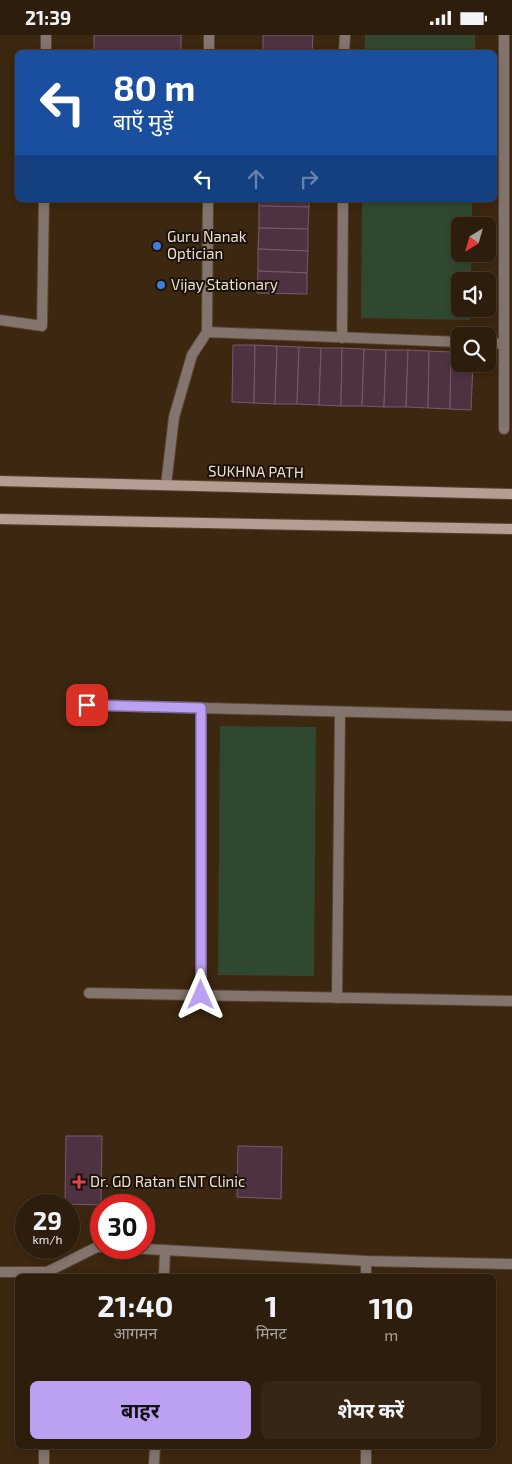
<!DOCTYPE html>
<html lang="hi">
<head>
<meta charset="utf-8">
<style>
	:root { --surface:#2d1d0c; --page:#352615; --text:#f1f3f6; --muted:#a7a29d; --line:#483b2d; --accent:#bca0f2 }
	body { margin:0; font-family:"Exo 2","Noto Sans Devanagari",sans-serif; background:var(--page); color:var(--text); height:100vh; display:flex; flex-direction:column; font-size:19px; white-space:nowrap }
	* { box-sizing:border-box; margin:0 }
	p { font-size:16px; color:var(--muted) }
	.icon { flex:none; width:28px; height:28px; fill:none; stroke:currentColor; stroke-width:2; stroke-linecap:round; stroke-linejoin:round }
	.map { position:relative; flex:1; overflow:hidden }
	.sheet { position:absolute; left:15px; top:1239px; width:481px; height:175px; display:flex; flex-direction:column; background:var(--surface); border-radius:8px; box-shadow:0 2px 8px #0003,0 0 0 1px var(--line) }
	.sheet>* { flex:none }
	.banner { position:absolute; left:15px; top:15px; width:482px; height:152px; border-radius:8px; box-shadow:0 2px 8px #0003,0 0 0 1px var(--line); background:#1a4fa0; color:#fff; overflow:hidden }
	.needle { width:32px; rotate:217deg }
	.fabs { position:absolute; left:451px; top:182px; display:grid; gap:10px }
	.fabs a { display:grid; place-items:center; width:45px; height:45px; border-radius:8px; background:var(--surface); box-shadow:0 2px 8px #0003,0 0 0 1px var(--line); font-size:25px }
	.speed { position:absolute; left:15px; top:1159px; display:flex; gap:10px; font-size:25px; font-weight:700; text-align:center }
	.speed>* { display:grid; place-content:center; width:65px; height:65px; border-radius:50%; background:var(--surface); box-shadow:0 2px 8px #0003,0 0 0 1px var(--line); line-height:1 }
	.speed small { font-size:12px; font-weight:400 }
	.speed .limit { border:8px solid #d22; background:#fff; color:#111 }
	.pin { position:absolute; display:grid; place-items:center; width:42px; height:42px; color:#fff; margin:-21px; border-radius:10px; box-shadow:0 2px 8px #0006 }
	.me { position:absolute; width:55px; margin:-28px; rotate:0deg; stroke-linejoin:round; filter:drop-shadow(0 0 4px #0008) }
	.turn { display:flex; align-items:center; gap:18px; height:105px; padding:0 15px; font-size:22px }
	.turn .icon { width:65px; height:65px; stroke-width:2.5 }
	.turn b { display:block; font-size:35px; line-height:42px }
	.lanes { display:flex; align-items:center; height:48px; padding:0 15px; background:#0003; justify-content:center; gap:25px; direction:ltr }
	.lanes .off { opacity:.35 }
	.eta { display:flex; justify-content:space-evenly; align-items:center; height:85px; text-align:center }
	.eta b { font-size:30px; font-weight:700; line-height:35px }
	.button { display:flex; gap:10px; margin-top:auto; padding:10px 15px }
	.button a { flex:1; height:58px; border-radius:8px; background:var(--accent); color:#111; font-size:20px; font-weight:700; line-height:58px; text-align:center }
	.button a+a { background:var(--page); color:var(--text) }
	.status { display:flex; justify-content:space-between; align-items:center; height:35px; padding:0 25px; background:var(--surface); direction:ltr }
	.status svg { height:14px; fill:currentColor }
	.map>svg:first-child { display:block }
	.green { fill:#314830 }
	.building { fill:#4e3242; stroke:#795a6c }
	.lines { fill:none; stroke-linecap:round; stroke-linejoin:round }
	.service-casing { stroke:#58442f; stroke-width:12 }
	.minor-casing { stroke:#58442f; stroke-width:12 }
	.tertiary-casing { stroke:#58442f; stroke-width:12 }
	.secondary-casing { stroke:#58442f; stroke-width:12 }
	.service { stroke:#84746e; stroke-width:10 }
	.minor { stroke:#84746e; stroke-width:10 }
	.tertiary { stroke:#84746e; stroke-width:10 }
	.secondary { stroke:#b69d93; stroke-width:10 }
	.route-casing { stroke:#7a689d; stroke-width:12 }
	.route { stroke:#bca0f2; stroke-width:9 }
	.shop-dot { fill:#3f7fe0; stroke:#1c1208; stroke-width:2 }
	.health-dot { fill:#e0444e; stroke:#1c1208; stroke-width:2 }
	.labels { text-anchor:middle; stroke-width:4; stroke-linejoin:round; paint-order:stroke }
	.poi-label { font-size:15px; fill:#eddfd2; stroke:#1c1208; text-anchor:start }
	.street-label { font-size:15px; fill:#eddfd2; stroke:#1c1208 }
</style>
</head>
<body>
<div class="status"><b>21:39</b><svg viewBox="0 0 49 12"><path d="M0 12V9h3v3zM5 12V6h3v6zM10 12V3h3v9zM15 12V0h3v12zM26 1h20v11H26zM47 4h2v5h-2z"/></svg></div>
<div class="map">
<svg width="512" height="1429" viewBox="0 0 512 1429">
	<rect width="100%" height="100%" fill="#3c2710"/>
	<g class="green">
		<rect x="365" y="0" width="110" height="17"/>
		<polygon points="362,165 472,165 472,191 460,191 460,219 471,219 471,246 460,246 460,274 471,274 470,285 361,283"/>
		<polygon points="220,691 316,692 314,941 218,940"/>
	</g>
	<g class="building">
		<rect x="94" y="0" width="87" height="18"/>
		<polygon points="263,0 313,0 312,18 263,18"/>
		<polygon points="259,165 309,165 309,172 259,171"/>
		<polygon points="259,171 309,172 308,194 259,193"/>
		<polygon points="259,193 308,194 308,216 258,214"/>
		<polygon points="258,214 308,216 307,238 258,236"/>
		<polygon points="258,236 307,238 307,259 257,258"/>
		<polygon points="233,310 255,310 254,368 232,367"/>
		<polygon points="255,310 277,311 275,369 254,368"/>
		<polygon points="277,311 299,312 297,369 275,369"/>
		<polygon points="299,312 321,313 319,370 297,369"/>
		<polygon points="321,313 342,313 341,371 319,370"/>
		<polygon points="342,313 364,314 362,371 341,371"/>
		<polygon points="364,314 386,315 384,372 362,371"/>
		<polygon points="386,315 408,315 406,372 384,372"/>
		<polygon points="408,315 429,316 428,373 406,372"/>
		<polygon points="429,316 451,317 450,374 428,373"/>
		<polygon points="451,317 460,317 460,329 473,329 471,375 450,374"/>
		<polygon points="66,1101 102,1101 101,1170 65,1169"/>
		<polygon points="238,1111 282,1112 281,1164 237,1162"/>
	</g>
	<g class="lines">
		<defs>
			<g id="service">
				<polyline points="46,18 46,0"/>
				<polyline points="0,285 42,291 44,165"/>
				<polyline points="164,1241 165,1215"/>
				<polyline points="154,1429 155,1411"/>
			</g>
			<g id="minor">
				<polyline points="209,18 209,0"/>
				<polyline points="344,18 345,0"/>
				<polyline points="207,297 460,307"/>
				<polyline points="342,303 343,165"/>
				<polyline points="488,308 504,309"/>
				<polyline points="504,394 504,0"/>
				<polyline points="166,450 174,382 192,320 207,297 208,165"/>
				<polyline points="87,670 512,681"/>
				<polyline points="89,958 512,966"/>
				<polyline points="201,960 201,673"/>
				<polyline points="337,963 340,677"/>
				<polyline points="366,1226 366,1241"/>
				<polyline points="366,1411 366,1429"/>
			</g>
			<g id="tertiary">
				<polyline points="109,1212 366,1226 512,1229"/>
				<polyline points="0,1237 47,1237 97,1212 101,1212"/>
				<polyline points="44,1429 44,1411"/>
			</g>
			<g id="secondary">
				<polyline points="0,446 512,459"/>
				<polyline points="0,484 512,494"/>
			</g>
		</defs>
		<use href="#service" class="service-casing"/>
		<use href="#minor" class="minor-casing"/>
		<use href="#tertiary" class="tertiary-casing"/>
		<use href="#secondary" class="secondary-casing"/>
		<use href="#service" class="service"/>
		<use href="#minor" class="minor"/>
		<use href="#tertiary" class="tertiary"/>
		<use href="#secondary" class="secondary"/>
	</g>
	<g class="lines">
		<defs>
			<polyline id="route" points="87,670 201,673 201,960"/>
		</defs>
		<use href="#route" class="route-casing"/>
		<use href="#route" class="route"/>
	</g>
	<g class="shop-dot">
		<circle cx="157" cy="211" r="5"/>
		<circle cx="161" cy="250" r="5"/>
	</g>
	<path class="health-dot" d="M76.5 1139.5h5v5h5v5h-5v5h-5v-5h-5v-5h5z"/>
	<g class="labels">
		<g class="poi-label">
			<text x="167" y="207">Guru Nanak<tspan x="167" dy="17">Optician</tspan></text>
			<text x="171" y="255">Vijay Stationary</text>
			<text x="90" y="1152">Dr. GD Ratan ENT Clinic</text>
		</g>
		<g class="street-label">
			<text transform="translate(256 437) rotate(1)" y="5">SUKHNA PATH</text>
		</g>
	</g>
</svg>
<div class="fabs">
<a><svg class="needle" viewBox="-14 -14 28 28"><path d="M0-13l5 13h-10z" fill="#e53935"/><path d="M0 13l5-13h-10z" fill="#a7a29d"/></svg></a>
<a><svg class="icon" aria-label="sound" viewBox="0 0 24 24"><path d="M4 9h4l5-4v14l-5-4H4zM17 9q2 3 0 6"/></svg></a>
<a><svg class="icon" aria-label="search" viewBox="0 0 24 24"><circle cx="10" cy="10" r="6"/><path d="M15 15l6 6"/></svg></a>
</div>
<div class="speed"><div>29<small>km/h</small></div><div class="limit">30</div></div>
<div class="pin" style="left:87px;top:670px;background:#d93025"><svg class="icon" aria-label="arrive" viewBox="0 0 24 24"><path d="M6 21V4h12l-3 4 3 4H6"/></svg></div>
<svg class="me" style="left:201px;top:960px" viewBox="-20 -20 40 40"><path d="M0-17L14 15 0 8-14 15z" fill="#bca0f2" stroke="#fff" stroke-width="4"/></svg>
<div class="banner">
<div class="turn"><svg class="icon" aria-label="left" viewBox="0 0 24 24"><path d="M17 20v-9H6M10 6l-5 5 5 5"/></svg><div><b>80 m</b>बाएँ मुड़ें</div></div>
<div class="lanes"><svg class="icon" aria-label="left" viewBox="0 0 24 24"><path d="M17 20v-9H6M10 6l-5 5 5 5"/></svg><svg class="icon off" aria-label="ahead" viewBox="0 0 24 24"><path d="M12 20V5M6 11l6-6 6 6"/></svg><svg class="icon off" aria-label="right" viewBox="0 0 24 24"><path d="M7 20v-9h11M14 6l5 5-5 5"/></svg></div>
</div>
<section class="sheet">
<div class="eta">
<div><b>21:40</b><p>आगमन</p></div>
<div><b>1</b><p>मिनट</p></div>
<div><b>110</b><p>m</p></div>
</div>
<div class="button"><a>बाहर</a><a>शेयर करें</a></div>
</section>
</div>
</body>
</html>
